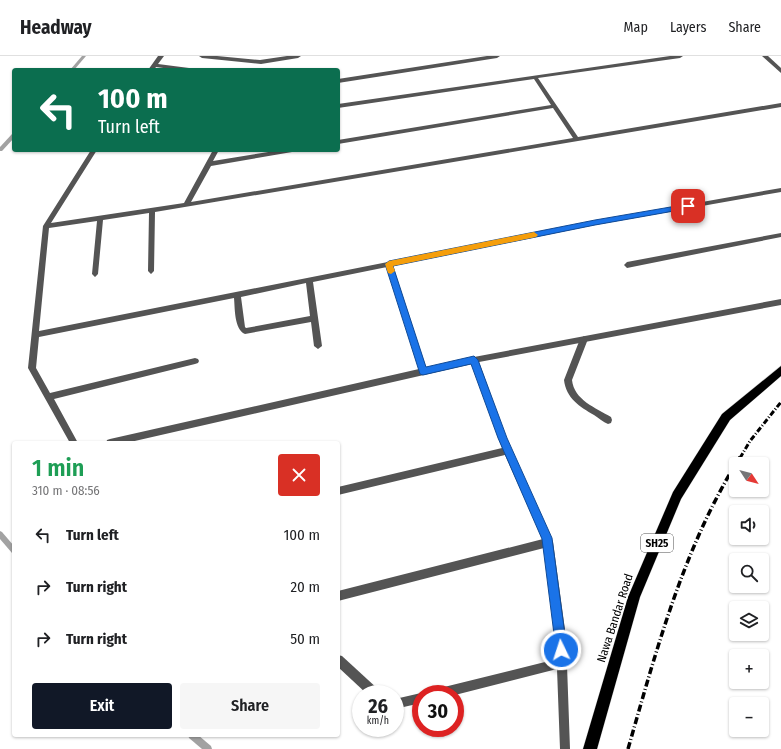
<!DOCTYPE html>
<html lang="en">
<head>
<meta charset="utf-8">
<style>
	:root { --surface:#fff; --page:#f6f6f6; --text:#202124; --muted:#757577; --line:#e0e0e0; --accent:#111827 }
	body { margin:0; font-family:"Fira Sans Condensed",sans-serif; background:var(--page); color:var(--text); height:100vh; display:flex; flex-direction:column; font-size:15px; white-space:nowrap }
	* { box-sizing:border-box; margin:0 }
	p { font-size:13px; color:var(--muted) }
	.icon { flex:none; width:22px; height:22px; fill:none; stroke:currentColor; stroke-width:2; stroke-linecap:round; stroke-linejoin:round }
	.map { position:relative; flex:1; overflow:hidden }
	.side { position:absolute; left:12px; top:385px; width:328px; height:296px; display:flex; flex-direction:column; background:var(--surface); border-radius:4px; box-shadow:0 1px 3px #0004 }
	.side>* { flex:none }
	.banner { position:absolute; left:12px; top:12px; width:328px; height:84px; border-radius:4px; box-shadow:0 1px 3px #0004; background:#0b6e4f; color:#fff; overflow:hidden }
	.needle { width:26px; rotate:126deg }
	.fabs { position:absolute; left:729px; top:401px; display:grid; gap:8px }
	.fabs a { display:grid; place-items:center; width:40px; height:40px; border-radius:4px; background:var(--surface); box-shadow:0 1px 3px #0004; font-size:20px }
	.speed { position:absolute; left:352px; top:629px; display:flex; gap:8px; font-size:20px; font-weight:700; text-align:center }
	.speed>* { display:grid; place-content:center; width:52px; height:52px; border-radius:50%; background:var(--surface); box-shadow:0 1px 3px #0004; line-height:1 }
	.speed small { font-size:10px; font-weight:400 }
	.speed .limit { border:6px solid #d22; background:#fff; color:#111 }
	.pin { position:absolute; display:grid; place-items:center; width:34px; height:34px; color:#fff; margin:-17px; border-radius:8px; box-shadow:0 2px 6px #0006 }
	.me { position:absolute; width:44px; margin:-22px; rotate:356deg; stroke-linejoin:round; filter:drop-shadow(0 0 3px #0008) }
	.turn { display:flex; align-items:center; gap:14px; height:84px; padding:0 20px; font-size:18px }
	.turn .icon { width:52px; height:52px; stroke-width:2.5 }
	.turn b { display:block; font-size:28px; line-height:34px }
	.round { display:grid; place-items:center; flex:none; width:42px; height:42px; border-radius:4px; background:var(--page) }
	.summary { display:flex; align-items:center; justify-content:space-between; height:68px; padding:0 20px }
	h1 { font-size:24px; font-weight:600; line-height:30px; color:#1e9e55 }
	.cta { display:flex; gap:8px; margin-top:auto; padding:8px 20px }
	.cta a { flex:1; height:46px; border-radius:4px; background:var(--accent); color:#fff; font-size:16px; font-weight:600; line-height:46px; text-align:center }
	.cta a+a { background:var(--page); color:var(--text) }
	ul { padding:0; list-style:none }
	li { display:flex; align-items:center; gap:12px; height:52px; padding:0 20px }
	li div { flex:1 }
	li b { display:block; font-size:15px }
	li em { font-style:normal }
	header { display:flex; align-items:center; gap:24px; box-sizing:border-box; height:56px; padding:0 20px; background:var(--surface); border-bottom:1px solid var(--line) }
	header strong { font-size:19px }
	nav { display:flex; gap:22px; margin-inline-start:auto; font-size:14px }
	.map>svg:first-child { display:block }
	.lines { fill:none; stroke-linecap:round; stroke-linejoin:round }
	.stream { fill:#a2a2a2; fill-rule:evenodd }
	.primary-casing { stroke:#dbdbdb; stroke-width:1 }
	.lane { fill:#545454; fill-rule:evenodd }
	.street { fill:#545454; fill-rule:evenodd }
	.primary { fill:#000; fill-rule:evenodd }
	.rail-far1 { stroke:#000; stroke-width:3; stroke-dasharray:5.5 2 1 2; stroke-linecap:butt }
	.rail { stroke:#000; stroke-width:3.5; stroke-dasharray:7 2.5 1 2.5; stroke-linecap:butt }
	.route { fill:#1a73e8; stroke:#114b97 }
	.slow { fill:#f59e0b }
	.labels { text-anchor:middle; stroke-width:3.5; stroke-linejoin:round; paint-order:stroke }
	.shield { fill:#fff; stroke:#4c4c4c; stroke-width:1 }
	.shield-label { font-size:11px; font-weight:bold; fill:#000 }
	.street-label { font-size:12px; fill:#000; stroke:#fff }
</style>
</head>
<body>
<header>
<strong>Headway</strong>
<nav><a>Map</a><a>Layers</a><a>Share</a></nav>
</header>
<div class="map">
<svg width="781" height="693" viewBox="0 0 781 693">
	<rect width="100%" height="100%" fill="#fff"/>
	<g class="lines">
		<g class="stream">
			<polygon points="82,0 86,0 74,14 70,14"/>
			<polygon points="12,78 14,78 14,82 2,95 0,95 0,91"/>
			<polygon points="0,475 2,476 14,490 14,498 12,497 0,483"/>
			<polygon points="188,679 198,679 211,690 212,693 202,693 189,682"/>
		</g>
		<defs>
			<polygon id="primary" points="781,310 781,320 730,364 681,443 640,541 597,693 583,693 628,541 673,436 722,358"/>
		</defs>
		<use href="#primary" class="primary-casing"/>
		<path class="lane" d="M584,280l4,3 -16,41c2,20 24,28 39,37l1,3 -1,3 -3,1c-5,-2 -9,-6 -14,-9 -14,-8 -28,-17 -30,-35l16,-41z"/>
		<g class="street">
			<polygon points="158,0 164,0 158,8 189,12 192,14 178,14 156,11 154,14 148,14"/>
			<polygon points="199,0 217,0 260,4 287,0 301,0 298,2 261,8 202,2"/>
			<polygon points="487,0 500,0 497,2 338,27 338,23"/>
			<path d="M670,0h13l-3,2 -142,20 40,59 203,-34v4l-626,105 -1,59 -3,3 -3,-3 1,-58 -46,7 -5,54 -3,3 -3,-3 5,-53 -48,7 -10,103 556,-110 186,-33v4l-186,33 -202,41 33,102 48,-11 307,-58v6l-302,57 27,76 47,104 13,95 4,112h-10l-3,-80 -102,26 -24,-1 1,-4 4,-1 121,-30 -1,-22 -12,-89 -206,53v-10l205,-52 -38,-84 -167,40v-8l164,-39 -30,-84 -346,79h-20l1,-3 3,-1 309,-70 -32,-102 -74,15 9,64 -4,3 -4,-3 -3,-24 -66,12c-11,-5 -10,-26 -11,-36l-195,39 -3,31 14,25 145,-35 3,1 1,2 -1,2 -3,1 -141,35 24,44h-8l-42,-75 15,-142 48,-76h6l-46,73 133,-20 29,-53h6l-6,11 68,-11h14l-3,2 -81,14 -20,36 382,-64 -20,-30 -215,36v-4l213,-35 -17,-26 -196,29v-4zM306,227l4,33 -64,12 -1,-1 -4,-30z"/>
			<polygon points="762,0 768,0 781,12 781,17"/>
			<polygon points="781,177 781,181 627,212 624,209 627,206"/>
			<polygon points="338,599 342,600 379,634 380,638 367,638 338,611"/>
			<polygon points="421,637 424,638 421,638 421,647 395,653 395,643"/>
		</g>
		<use href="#primary" class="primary"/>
		<polyline class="rail-far1" points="740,402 750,385 781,346"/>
		<path class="rail" d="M628,693c29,-101 56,-203 112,-292"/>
	</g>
	<polygon class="route" points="688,148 692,150 691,152 595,169 393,210 426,311 474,300 478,304 507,382 552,482 567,594 565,598 561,600 557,598 556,594 542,483 498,382 471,308 423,319 420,318 385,208 389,205 595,164"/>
	<polygon class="slow" points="534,176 538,179 536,181 393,210 395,215 391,218 388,217 385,208 389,205"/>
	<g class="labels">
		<rect class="shield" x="641" y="478" width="32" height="18" rx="3"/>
		<g class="shield-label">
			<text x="657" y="491">SH25</text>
		</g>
		<g class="street-label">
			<text transform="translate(615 562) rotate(-72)" y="4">Nawa Bandar Road</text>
		</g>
	</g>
</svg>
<div class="fabs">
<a><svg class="needle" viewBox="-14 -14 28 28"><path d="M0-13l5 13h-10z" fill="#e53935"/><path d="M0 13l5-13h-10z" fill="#757577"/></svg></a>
<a><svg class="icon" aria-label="sound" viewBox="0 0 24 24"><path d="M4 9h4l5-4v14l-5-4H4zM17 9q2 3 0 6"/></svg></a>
<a><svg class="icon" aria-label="search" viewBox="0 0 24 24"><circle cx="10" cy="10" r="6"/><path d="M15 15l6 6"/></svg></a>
<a><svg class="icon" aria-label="layers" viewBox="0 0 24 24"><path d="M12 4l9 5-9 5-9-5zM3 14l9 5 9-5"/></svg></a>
<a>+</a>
<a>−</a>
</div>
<div class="speed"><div>26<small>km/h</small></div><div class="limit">30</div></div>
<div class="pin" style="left:688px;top:150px;background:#d93025"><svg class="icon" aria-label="arrive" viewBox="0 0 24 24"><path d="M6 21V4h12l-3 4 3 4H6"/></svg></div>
<svg class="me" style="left:561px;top:594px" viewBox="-20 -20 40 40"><circle r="17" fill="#1a73e8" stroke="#fff" stroke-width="3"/><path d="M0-11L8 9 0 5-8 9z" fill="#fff"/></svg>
<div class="banner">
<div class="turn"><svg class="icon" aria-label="left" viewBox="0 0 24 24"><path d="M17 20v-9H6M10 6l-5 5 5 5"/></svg><div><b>100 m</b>Turn left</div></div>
</div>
<section class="side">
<div class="summary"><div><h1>1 min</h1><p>310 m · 08:56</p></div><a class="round" style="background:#d93025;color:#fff"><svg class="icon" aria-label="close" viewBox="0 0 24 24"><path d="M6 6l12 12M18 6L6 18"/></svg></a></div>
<ul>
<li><svg class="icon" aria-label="left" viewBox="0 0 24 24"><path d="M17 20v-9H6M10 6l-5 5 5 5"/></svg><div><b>Turn left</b></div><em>100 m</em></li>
<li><svg class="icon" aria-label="right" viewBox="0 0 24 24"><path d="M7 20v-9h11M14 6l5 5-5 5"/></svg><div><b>Turn right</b></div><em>20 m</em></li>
<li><svg class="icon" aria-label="right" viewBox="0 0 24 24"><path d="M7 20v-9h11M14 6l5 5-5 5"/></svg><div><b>Turn right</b></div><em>50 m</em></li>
</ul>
<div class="cta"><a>Exit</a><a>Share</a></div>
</section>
</div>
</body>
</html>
